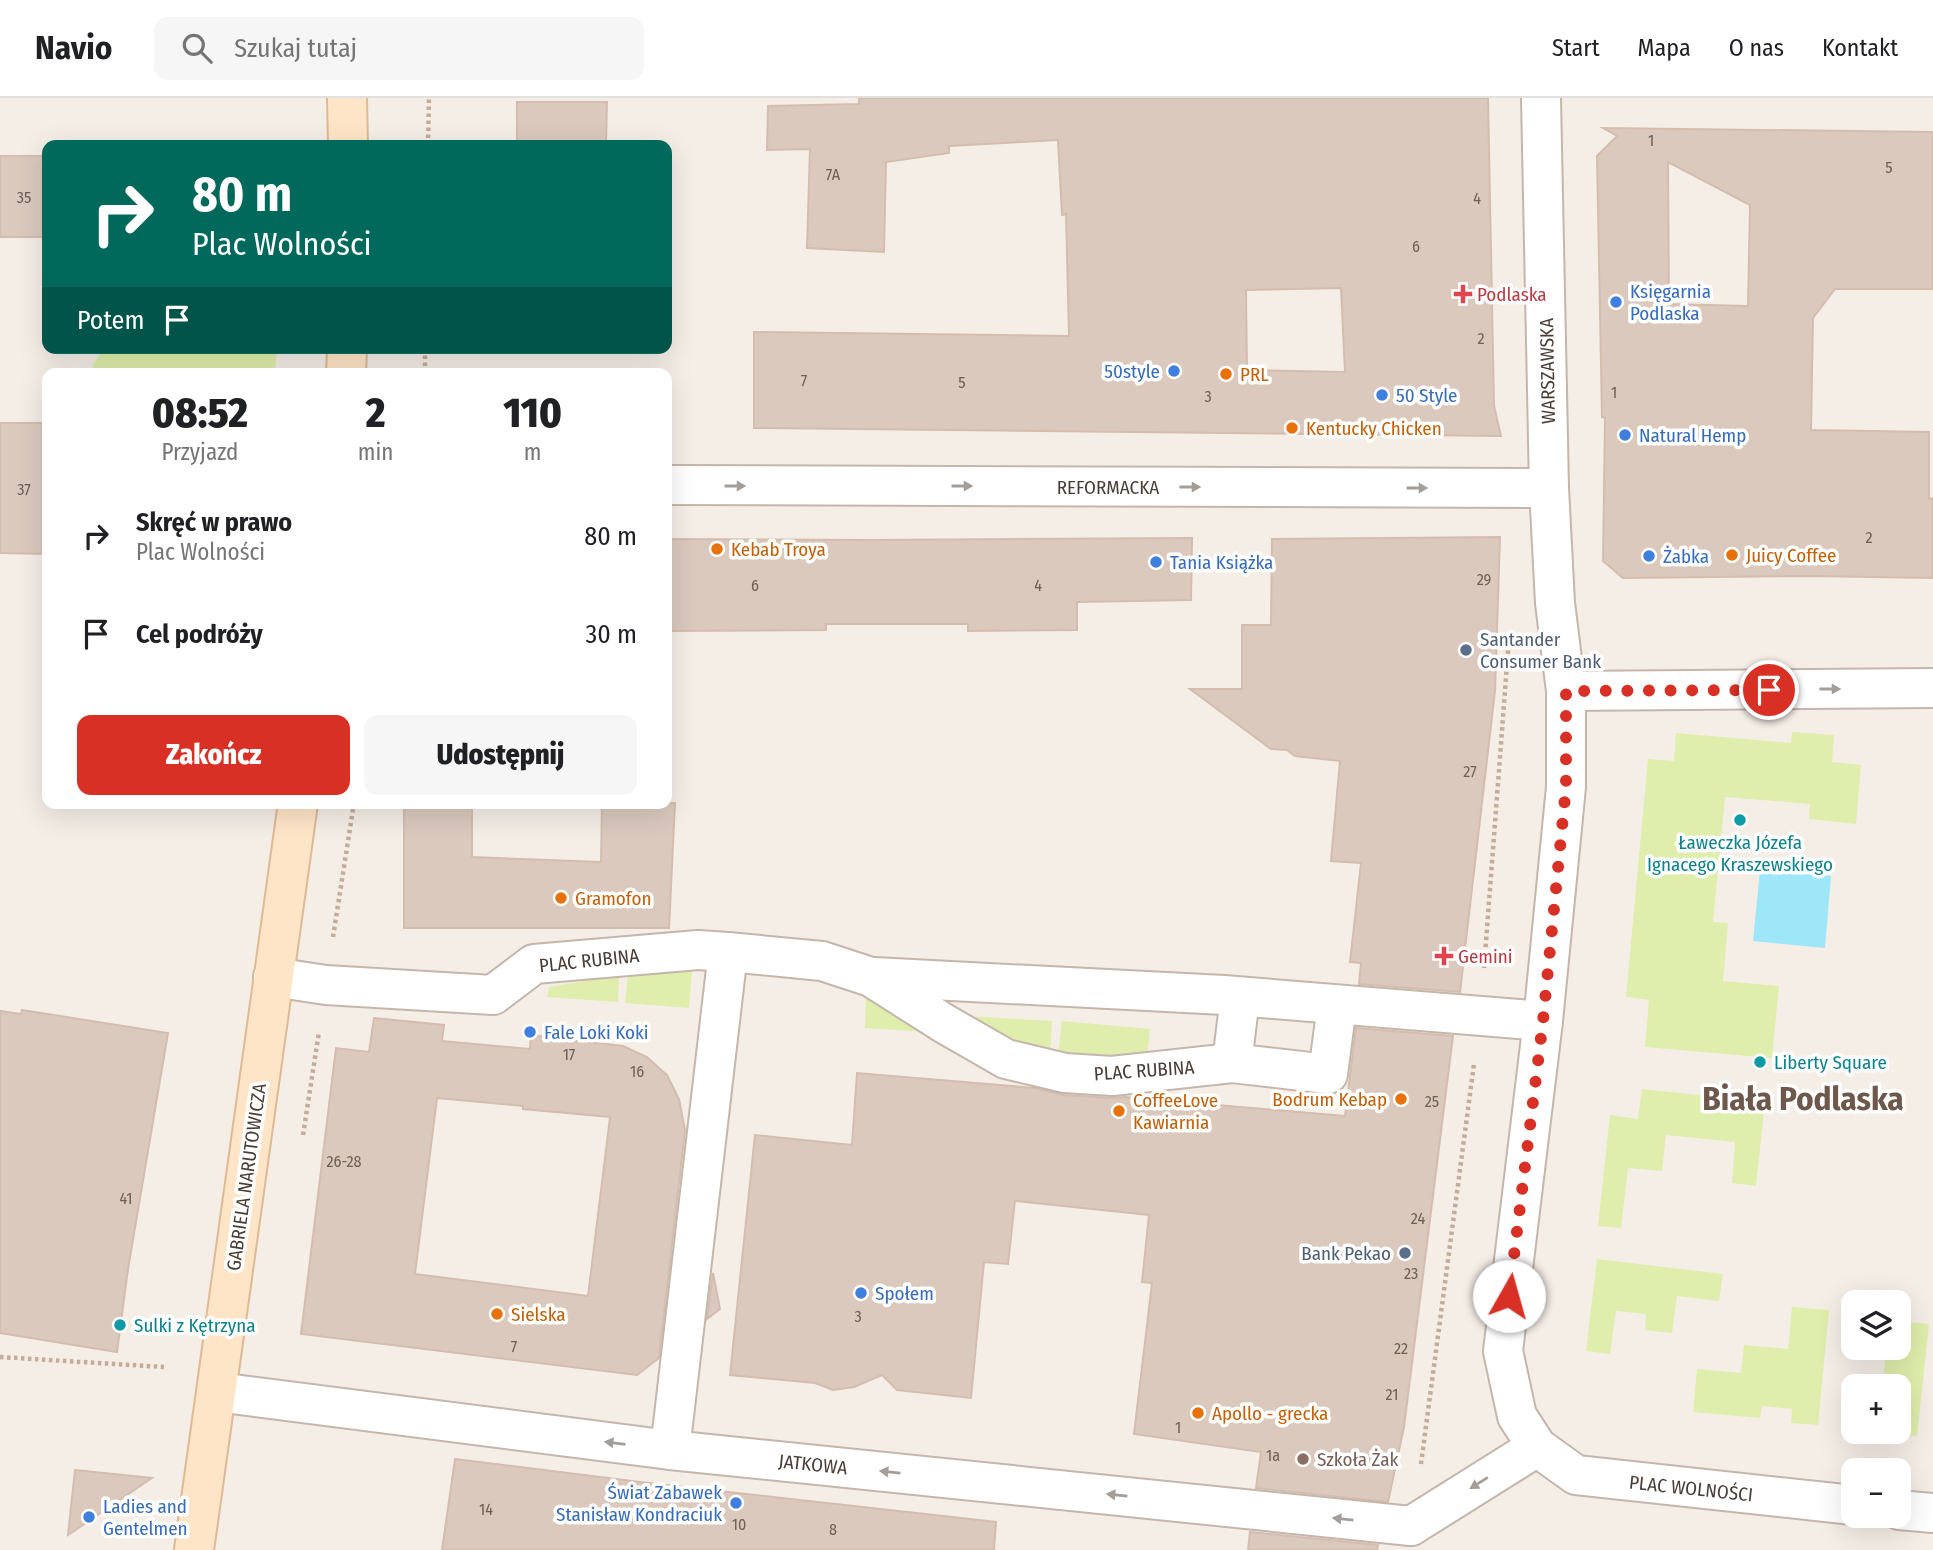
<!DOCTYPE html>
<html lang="pl">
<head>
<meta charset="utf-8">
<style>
	:root { --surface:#fff; --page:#f6f6f6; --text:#202124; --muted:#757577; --line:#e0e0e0; --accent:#d93025 }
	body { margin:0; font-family:"Fira Sans Condensed",sans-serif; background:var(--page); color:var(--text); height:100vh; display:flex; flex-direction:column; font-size:26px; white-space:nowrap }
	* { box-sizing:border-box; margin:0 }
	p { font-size:23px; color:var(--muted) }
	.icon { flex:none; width:38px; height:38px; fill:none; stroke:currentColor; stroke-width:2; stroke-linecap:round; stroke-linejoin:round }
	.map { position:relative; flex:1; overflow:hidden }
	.drawer { position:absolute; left:42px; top:270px; width:630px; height:441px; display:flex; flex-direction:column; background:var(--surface); border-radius:14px; box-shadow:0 7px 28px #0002 }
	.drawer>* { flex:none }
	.hud { position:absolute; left:42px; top:42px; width:630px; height:214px; border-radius:14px; box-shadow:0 7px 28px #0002; background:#00695c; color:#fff; overflow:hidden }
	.buttons { position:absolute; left:1841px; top:1192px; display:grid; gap:14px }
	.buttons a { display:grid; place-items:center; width:70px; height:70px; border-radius:14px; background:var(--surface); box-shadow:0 7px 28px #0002; font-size:35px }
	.pin { position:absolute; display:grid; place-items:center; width:60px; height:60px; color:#fff; margin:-30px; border:4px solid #fff; border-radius:50%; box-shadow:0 2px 7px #0007 }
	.me { position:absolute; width:77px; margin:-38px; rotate:7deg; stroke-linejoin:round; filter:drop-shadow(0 0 5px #0008) }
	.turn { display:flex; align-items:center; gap:24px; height:147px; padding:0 35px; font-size:32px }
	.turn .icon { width:91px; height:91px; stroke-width:2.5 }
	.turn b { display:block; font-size:49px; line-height:60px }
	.then { display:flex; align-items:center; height:66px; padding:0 35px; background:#0003; gap:14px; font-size:26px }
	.eta { display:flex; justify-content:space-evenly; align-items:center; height:119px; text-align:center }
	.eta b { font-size:42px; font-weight:800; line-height:49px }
	.button { display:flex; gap:14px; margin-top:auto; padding:14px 35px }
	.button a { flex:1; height:80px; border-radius:14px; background:var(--accent); color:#fff; font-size:28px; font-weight:800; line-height:80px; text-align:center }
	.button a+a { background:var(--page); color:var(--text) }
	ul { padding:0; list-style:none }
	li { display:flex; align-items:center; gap:21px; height:98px; padding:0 35px }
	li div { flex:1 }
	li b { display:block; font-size:26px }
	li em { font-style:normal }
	header { display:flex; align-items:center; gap:42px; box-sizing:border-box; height:98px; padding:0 35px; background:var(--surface); border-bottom:2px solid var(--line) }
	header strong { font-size:33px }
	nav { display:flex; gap:38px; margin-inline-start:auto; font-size:24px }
	.search { width:490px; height:63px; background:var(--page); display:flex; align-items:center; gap:18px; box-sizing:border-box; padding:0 24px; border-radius:14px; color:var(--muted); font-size:26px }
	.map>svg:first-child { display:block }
	.green { fill:#dfeeac }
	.water { fill:#9ee7f8 }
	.building { fill:#dbc9be; stroke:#d4bdae; stroke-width:2; fill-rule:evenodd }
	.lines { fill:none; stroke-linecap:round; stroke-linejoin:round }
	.street-casing { stroke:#c5b6ac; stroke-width:42 }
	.secondary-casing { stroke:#ddba94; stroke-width:42 }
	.path { stroke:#c5ab98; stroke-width:4.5; stroke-dasharray:3.5 3.5; stroke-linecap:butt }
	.street { stroke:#fff; stroke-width:38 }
	.secondary { stroke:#ffe5c8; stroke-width:38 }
	.oneway { fill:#a49e9a }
	.route { stroke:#d93025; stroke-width:12; stroke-dasharray:0 21.6 }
	.health-dot { fill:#e0444e; stroke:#fff; stroke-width:2.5 }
	.shop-dot { fill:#3f7fe0; stroke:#fff; stroke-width:2.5 }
	.food-dot { fill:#e8710a; stroke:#fff; stroke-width:2.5 }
	.service-dot { fill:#5c6f8a; stroke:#fff; stroke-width:2.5 }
	.culture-dot { fill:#0f9aa8; stroke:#fff; stroke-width:2.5 }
	.education-dot { fill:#8d6e63; stroke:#fff; stroke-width:2.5 }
	.labels { text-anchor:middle; stroke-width:7; stroke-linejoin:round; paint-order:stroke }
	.number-label { font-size:16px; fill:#6e6057 }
	.shop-label { font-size:19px; fill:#366cbe; stroke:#fff; text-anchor:start }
	.health-label { font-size:19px; fill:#be3a42; stroke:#fff; text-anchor:start }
	.street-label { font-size:19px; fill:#493d35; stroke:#fff }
	.food-label { font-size:19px; fill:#c56008; stroke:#fff; text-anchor:start }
	.service-label { font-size:19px; fill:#4e5e75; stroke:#fff; text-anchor:start }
	.culture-label { font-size:19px; fill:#0d838f; stroke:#fff; text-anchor:start }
	.education-label { font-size:19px; fill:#785e54; stroke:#fff; text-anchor:start }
	.town-label { font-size:33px; font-weight:bold; fill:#6d584b; stroke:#fff }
</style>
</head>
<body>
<header>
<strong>Navio</strong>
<div class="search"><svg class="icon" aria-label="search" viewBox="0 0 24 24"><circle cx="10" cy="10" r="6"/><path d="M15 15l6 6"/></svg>Szukaj tutaj</div>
<nav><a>Start</a><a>Mapa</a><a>O nas</a><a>Kontakt</a></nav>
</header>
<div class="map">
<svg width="1933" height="1452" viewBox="0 0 1933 1452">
	<rect width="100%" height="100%" fill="#f5eee7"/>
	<g class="green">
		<polygon points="105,250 277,250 275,275 94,275 93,266"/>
		<polygon points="1792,634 1834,637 1832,664 1861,667 1856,726 1809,721 1810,706 1725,699 1713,824 1728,825 1723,883 1779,888 1772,960 1645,949 1649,902 1626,899 1648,661 1674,663 1676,635 1791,645"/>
		<polygon points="653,873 692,873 689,910 625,905 628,875"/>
		<polygon points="619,877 618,904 547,899 549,889"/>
		<polygon points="866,900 941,935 865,930"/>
		<polygon points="964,918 1052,923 1050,956 1014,943"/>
		<polygon points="1062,923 1150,931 1147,959 1134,962 1058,957"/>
		<polygon points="1642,991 1765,1004 1756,1088 1732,1085 1735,1044 1666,1037 1662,1073 1628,1070 1621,1130 1598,1128 1610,1017 1638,1021"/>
		<polygon points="1597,1161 1723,1176 1719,1203 1677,1198 1672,1235 1645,1232 1646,1216 1616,1213 1610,1256 1586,1253"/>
		<polygon points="1792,1209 1829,1212 1818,1327 1791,1325 1792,1311 1762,1308 1760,1320 1693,1314 1697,1271 1741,1275 1744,1247 1788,1251"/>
		<polygon points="1899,1223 1929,1226 1917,1338 1877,1334 1899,1334 1899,1288 1874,1288 1874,1283 1883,1283 1886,1252 1876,1250 1899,1250"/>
	</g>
	<polygon class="water" points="1760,772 1831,778 1825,850 1753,843"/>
	<g class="building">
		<path d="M859,0h629l6,308 7,30 -747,-8v-96l315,4 -3,-122 -4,1 -4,-75 -109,6v7l-63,9 -2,90 -77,-4 3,-99 -43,1 1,-44 91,-2zM1341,190l4,84 -98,-2 -1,-80z"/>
		<polygon points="517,4 607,4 606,47 517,47"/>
		<path d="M1603,30l330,4v157h-98l-22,29 -2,112 118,2v67l4,-1v80l-124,-2 -186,2 -20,-17 2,-143 -3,-1 -5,-261 20,-20zM1668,64l82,43 -2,101 -79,-2z"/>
		<rect x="0" y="58" width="47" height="81"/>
		<polygon points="0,325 47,325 47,456 0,455"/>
		<polygon points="1500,439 1495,593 1460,894 1359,886 1361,865 1350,864 1361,765 1331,763 1340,663 1295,658 1287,652 1271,651 1190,591 1242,591 1242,527 1271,527 1272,441"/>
		<polygon points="1192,440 1191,502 1077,504 1077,532 968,533 968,526 826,526 826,532 667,533 667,441 872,442"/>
		<polygon points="404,705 472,705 472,759 601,764 602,705 675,705 669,830 404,830"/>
		<polygon points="22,912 168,935 128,1171 117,1254 0,1235 0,913 21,916"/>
		<path d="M374,920l70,7 -2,16 88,8 1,-14 92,11 24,11 20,18 12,24 6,31 -26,228 -22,17 -336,-41 35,-286 33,4zM437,1000l86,8v3l87,8 -22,179 -173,-22z"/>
		<polygon points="1356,930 1453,938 1404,1329 1388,1404 1256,1390 1261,1354 1134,1336 1152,1185 1142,1184 1149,1117 1015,1103 1008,1166 984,1164 971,1300 897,1292 882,1277 854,1289 833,1292 815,1285 730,1277 755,1037 852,1047 857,975 1035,990 1064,997 1111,1000 1125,999 1345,1018"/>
		<polygon points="713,1175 720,1211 707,1221"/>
		<polygon points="455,1361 640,1384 996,1424 994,1452 442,1452"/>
		<polygon points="75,1372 152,1380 68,1437"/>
		<polygon points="1250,1434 1378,1447 1377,1452 1248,1452"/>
	</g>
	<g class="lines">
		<defs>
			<g id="street">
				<polyline points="1541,0 1549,390 1555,505 1566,593 1566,689 1543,923 1503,1253 1517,1318 1537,1349 1576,1377 1853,1407"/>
				<polyline points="667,387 1549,390"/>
				<polyline points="1566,593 1933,590"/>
				<polyline points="273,879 326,887 493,897 534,866 698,852 728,854 822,863 871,879 945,926 1006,961 1065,975 1112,978 1232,965 1328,976 1337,907"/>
				<polyline points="874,879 1224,897 1543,923"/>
				<polyline points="1232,965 1240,899"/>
				<polyline points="217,1294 670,1352 1411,1428"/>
				<polyline points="670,1352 728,854"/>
				<polyline points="1899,1412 1933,1415"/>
				<polyline points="1411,1428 1537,1349"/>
			</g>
			<g id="secondary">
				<polyline points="347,0 348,47"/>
				<polyline points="346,275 347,250"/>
				<polyline points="194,1452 298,705"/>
			</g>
		</defs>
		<use href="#street" class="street-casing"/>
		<use href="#secondary" class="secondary-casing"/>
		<g class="path">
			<polyline points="428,47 429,0"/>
			<polyline points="425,275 425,250"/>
			<polyline points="333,839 354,705"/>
			<polyline points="1484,870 1509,540"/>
			<polyline points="303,1037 319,934"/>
			<polyline points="0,1259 164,1269"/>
			<polyline points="1421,1366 1474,966"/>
		</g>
		<use href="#street" class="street"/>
		<use href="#secondary" class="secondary"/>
	</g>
	<defs><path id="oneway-solid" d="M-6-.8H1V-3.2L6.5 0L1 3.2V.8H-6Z" transform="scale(1.75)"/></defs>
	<g class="oneway">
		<use href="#oneway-solid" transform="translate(735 388)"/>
		<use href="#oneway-solid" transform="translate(962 388)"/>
		<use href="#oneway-solid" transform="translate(1190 389)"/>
		<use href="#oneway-solid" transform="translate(1417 390)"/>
		<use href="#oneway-solid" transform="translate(1830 591)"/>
		<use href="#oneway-solid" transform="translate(615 1345) rotate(-173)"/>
		<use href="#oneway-solid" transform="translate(890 1374) rotate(-174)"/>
		<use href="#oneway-solid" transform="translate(1479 1385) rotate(148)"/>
		<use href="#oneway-solid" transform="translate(1117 1397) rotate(-174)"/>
		<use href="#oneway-solid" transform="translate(1343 1421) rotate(-174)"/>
	</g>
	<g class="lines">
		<polyline class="route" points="1509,1198 1543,923 1566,689 1566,593 1769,592"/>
	</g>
	<g class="health-dot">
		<path d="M1459.5 185.5h7v7h7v7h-7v7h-7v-7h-7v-7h7z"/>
		<path d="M1440.5 847.5h7v7h7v7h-7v7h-7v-7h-7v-7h7z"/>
	</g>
	<g class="shop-dot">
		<circle cx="1616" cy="204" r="7"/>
		<circle cx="1174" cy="273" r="7"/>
		<circle cx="1382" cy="297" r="7"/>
		<circle cx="1625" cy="337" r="7"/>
		<circle cx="1649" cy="458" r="7"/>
		<circle cx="1156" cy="464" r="7"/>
		<circle cx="530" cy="934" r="7"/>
		<circle cx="861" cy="1195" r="7"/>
		<circle cx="736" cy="1405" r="7"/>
		<circle cx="89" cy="1419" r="7"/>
	</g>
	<g class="food-dot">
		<circle cx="1226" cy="276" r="7"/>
		<circle cx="1292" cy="330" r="7"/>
		<circle cx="717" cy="451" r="7"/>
		<circle cx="1732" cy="457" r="7"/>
		<circle cx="561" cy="800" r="7"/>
		<circle cx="1401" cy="1001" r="7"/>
		<circle cx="1119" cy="1013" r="7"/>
		<circle cx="497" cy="1216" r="7"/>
		<circle cx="1198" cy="1315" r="7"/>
	</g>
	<g class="service-dot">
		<circle cx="1466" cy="552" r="7"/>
		<circle cx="1405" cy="1155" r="7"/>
	</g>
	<g class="culture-dot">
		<circle cx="1740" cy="722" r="7"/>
		<circle cx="1760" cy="964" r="7"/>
		<circle cx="120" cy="1227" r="7"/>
	</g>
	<circle class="education-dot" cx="1303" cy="1361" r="7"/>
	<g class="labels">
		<g class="number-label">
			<text x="1651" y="48">1</text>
			<text x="1889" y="75">5</text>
			<text x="833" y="82">7A</text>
			<text x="24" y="105">35</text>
			<text x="1477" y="106">4</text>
			<text x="1416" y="154">6</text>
			<text x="1481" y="246">2</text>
			<text x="804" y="288">7</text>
			<text x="962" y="290">5</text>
			<text x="1614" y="300">1</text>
			<text x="1208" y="304">3</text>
			<text x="24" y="397">37</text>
			<text x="1869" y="445">2</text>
			<text x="1484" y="487">29</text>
			<text x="755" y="493">6</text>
			<text x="1038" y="493">4</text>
			<text x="1470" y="679">27</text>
			<text x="569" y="962">17</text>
			<text x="637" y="979">16</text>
			<text x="1432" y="1009">25</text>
			<text x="344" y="1069">26-28</text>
			<text x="126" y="1106">41</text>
			<text x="1418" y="1126">24</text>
			<text x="1411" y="1181">23</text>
			<text x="858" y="1224">3</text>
			<text x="514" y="1254">7</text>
			<text x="1401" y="1256">22</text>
			<text x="1392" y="1302">21</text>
			<text x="1178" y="1335">1</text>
			<text x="1273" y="1363">1a</text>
			<text x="486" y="1417">14</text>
			<text x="739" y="1432">10</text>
			<text x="833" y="1437">8</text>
		</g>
		<g class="shop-label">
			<text x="1630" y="200">Księgarnia<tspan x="1630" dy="22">Podlaska</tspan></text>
			<text x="1160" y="280" text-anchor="end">50style</text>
			<text x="1396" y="304">50 Style</text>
			<text x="1639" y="344">Natural Hemp</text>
			<text x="1663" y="465">Żabka</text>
			<text x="1170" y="471">Tania Książka</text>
			<text x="544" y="941">Fale Loki Koki</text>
			<text x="875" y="1202">Społem</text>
			<text x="722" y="1401" text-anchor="end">Świat Zabawek<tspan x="722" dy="22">Stanisław Kondraciuk</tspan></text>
			<text x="103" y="1415">Ladies and<tspan x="103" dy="22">Gentelmen</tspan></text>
		</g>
		<g class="health-label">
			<text x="1477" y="203">Podlaska</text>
			<text x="1458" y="865">Gemini</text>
		</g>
		<g class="street-label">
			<text transform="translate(1547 273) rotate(-91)" y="7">WARSZAWSKA</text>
			<text x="1108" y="396">REFORMACKA</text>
			<text transform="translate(589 862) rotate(-6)" y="7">PLAC RUBINA</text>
			<text transform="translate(1144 972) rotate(-4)" y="7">PLAC RUBINA</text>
			<text transform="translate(246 1079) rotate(-82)" y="7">GABRIELA NARUTOWICZA</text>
			<text transform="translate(813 1366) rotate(6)" y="7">JATKOWA</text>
			<text transform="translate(1691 1390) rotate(6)" y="7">PLAC WOLNOŚCI</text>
		</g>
		<g class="food-label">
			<text x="1240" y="283">PRL</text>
			<text x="1306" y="337">Kentucky Chicken</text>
			<text x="731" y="458">Kebab Troya</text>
			<text x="1746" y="464">Juicy Coffee</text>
			<text x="575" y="807">Gramofon</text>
			<text x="1387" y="1008" text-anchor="end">Bodrum Kebap</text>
			<text x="1133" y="1009">CoffeeLove<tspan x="1133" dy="22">Kawiarnia</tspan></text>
			<text x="511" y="1223">Sielska</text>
			<text x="1212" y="1322">Apollo - grecka</text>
		</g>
		<g class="service-label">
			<text x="1480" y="548">Santander<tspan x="1480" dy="22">Consumer Bank</tspan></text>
			<text x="1391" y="1162" text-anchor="end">Bank Pekao</text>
		</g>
		<g class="culture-label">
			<text x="1740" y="751" text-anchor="middle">Ławeczka Józefa<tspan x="1740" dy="22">Ignacego Kraszewskiego</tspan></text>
			<text x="1774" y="971">Liberty Square</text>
			<text x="134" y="1234">Sulki z Kętrzyna</text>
		</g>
		<g class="education-label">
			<text x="1317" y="1368">Szkoła Żak</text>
		</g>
		<g class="town-label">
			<text x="1803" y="1012">Biała Podlaska</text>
		</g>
	</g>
</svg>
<div class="buttons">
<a><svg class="icon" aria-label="layers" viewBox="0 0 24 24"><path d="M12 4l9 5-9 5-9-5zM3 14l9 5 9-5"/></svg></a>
<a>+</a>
<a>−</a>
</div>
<div class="pin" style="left:1769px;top:592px;background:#d93025"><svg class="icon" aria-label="arrive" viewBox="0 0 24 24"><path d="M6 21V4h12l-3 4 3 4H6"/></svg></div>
<svg class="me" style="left:1509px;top:1198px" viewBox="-20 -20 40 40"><circle r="19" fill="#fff"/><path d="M0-13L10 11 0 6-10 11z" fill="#d93025"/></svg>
<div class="hud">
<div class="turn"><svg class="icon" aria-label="right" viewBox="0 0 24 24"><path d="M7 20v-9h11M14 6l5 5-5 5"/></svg><div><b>80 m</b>Plac Wolności</div></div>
<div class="then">Potem<svg class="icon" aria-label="arrive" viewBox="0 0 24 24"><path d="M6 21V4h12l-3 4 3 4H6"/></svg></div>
</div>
<section class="drawer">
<div class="eta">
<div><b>08:52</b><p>Przyjazd</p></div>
<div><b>2</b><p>min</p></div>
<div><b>110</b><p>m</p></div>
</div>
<ul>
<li><svg class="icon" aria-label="right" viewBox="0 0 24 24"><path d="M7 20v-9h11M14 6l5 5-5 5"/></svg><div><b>Skręć w prawo</b><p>Plac Wolności</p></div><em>80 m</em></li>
<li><svg class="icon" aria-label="arrive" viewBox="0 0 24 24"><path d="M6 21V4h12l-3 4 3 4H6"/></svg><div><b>Cel podróży</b></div><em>30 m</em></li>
</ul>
<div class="button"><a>Zakończ</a><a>Udostępnij</a></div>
</section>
</div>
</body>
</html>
